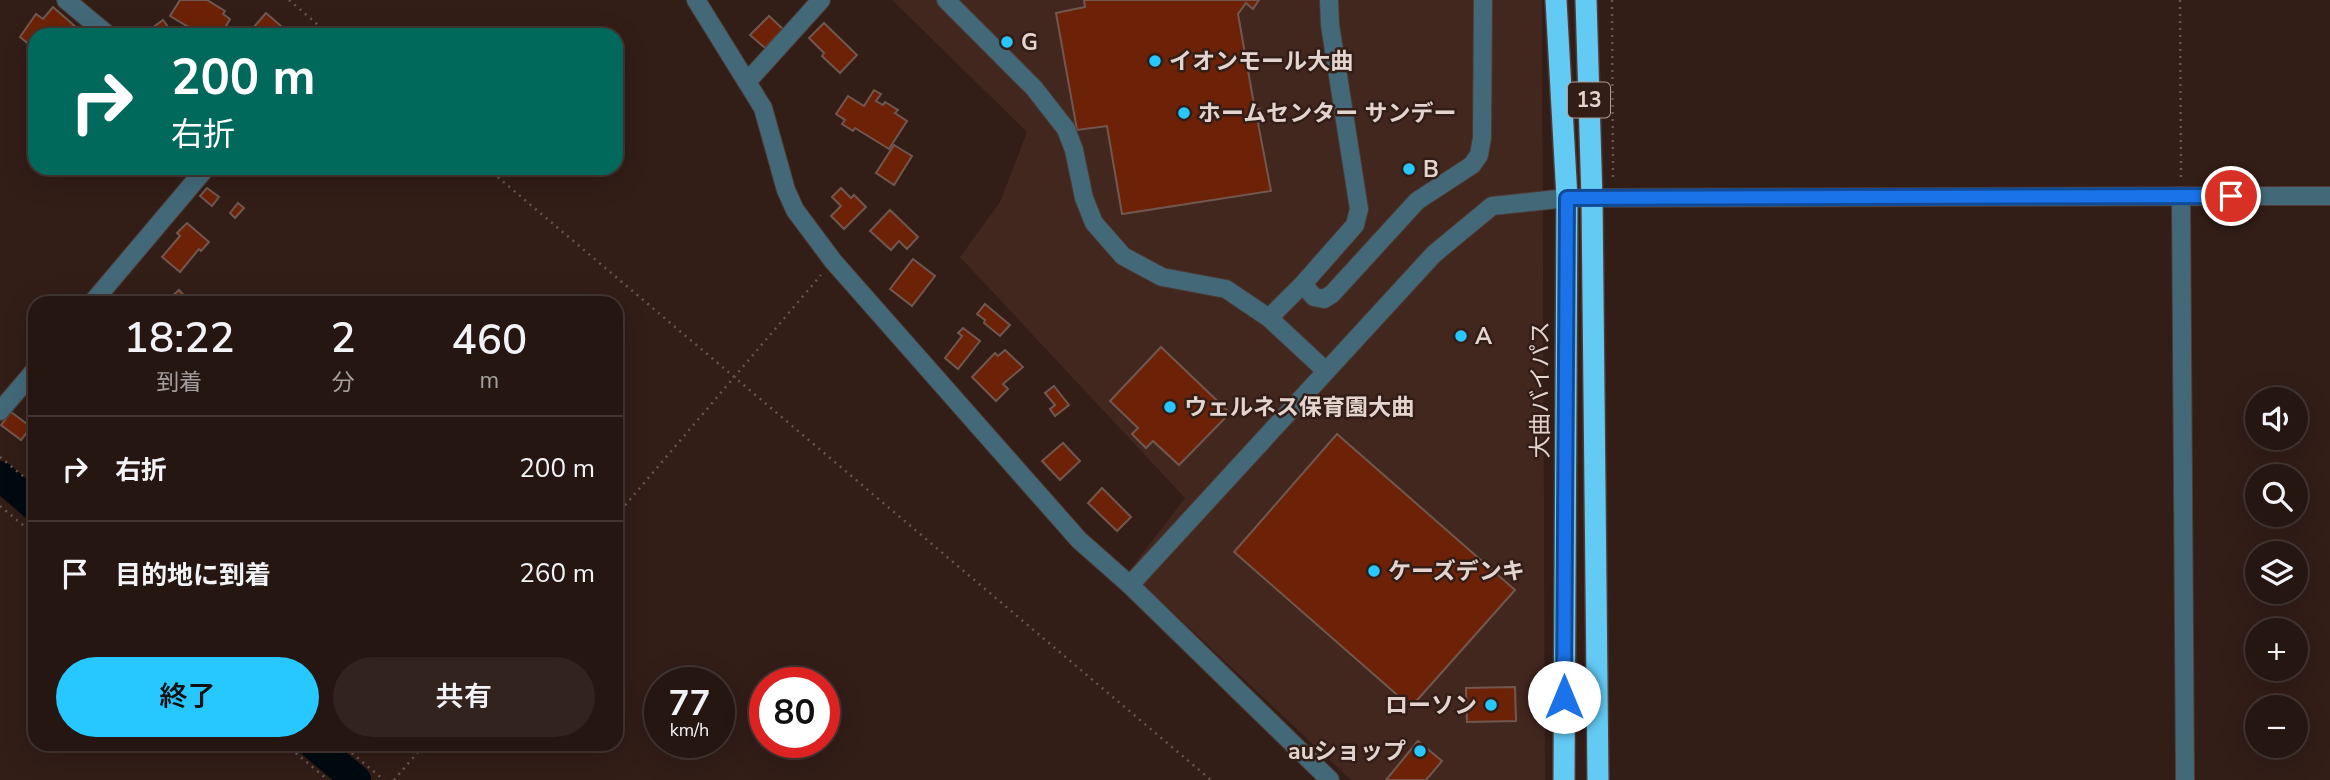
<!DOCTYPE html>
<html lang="ja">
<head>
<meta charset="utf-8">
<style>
	:root { --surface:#261611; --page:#32231f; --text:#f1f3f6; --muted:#a49f9f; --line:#423531; --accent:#27c8ff }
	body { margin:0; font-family:"Nunito Sans","Noto Sans JP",sans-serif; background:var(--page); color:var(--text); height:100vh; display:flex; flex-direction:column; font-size:26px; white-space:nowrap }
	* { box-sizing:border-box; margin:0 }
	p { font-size:23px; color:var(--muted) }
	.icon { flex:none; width:38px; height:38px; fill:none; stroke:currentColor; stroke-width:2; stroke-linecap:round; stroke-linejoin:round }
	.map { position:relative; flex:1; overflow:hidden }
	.side { position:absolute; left:28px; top:296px; width:595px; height:455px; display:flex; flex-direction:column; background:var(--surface); border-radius:21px; box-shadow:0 7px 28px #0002,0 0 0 2px var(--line) }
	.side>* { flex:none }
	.guide { position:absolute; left:28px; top:28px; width:595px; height:147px; border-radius:21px; box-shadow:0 7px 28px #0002,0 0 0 2px var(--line); background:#00695c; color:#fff; overflow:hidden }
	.buttons { position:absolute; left:2245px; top:387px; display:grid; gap:14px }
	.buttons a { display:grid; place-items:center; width:63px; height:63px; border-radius:50%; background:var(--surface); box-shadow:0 7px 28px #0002,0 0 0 2px var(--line); font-size:35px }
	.speed { position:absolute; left:644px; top:667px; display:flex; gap:14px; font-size:35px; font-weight:700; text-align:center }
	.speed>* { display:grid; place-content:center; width:91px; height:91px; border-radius:50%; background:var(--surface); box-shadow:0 7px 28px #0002,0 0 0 2px var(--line); line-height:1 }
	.speed small { font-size:18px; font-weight:400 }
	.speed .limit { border:10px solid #d22; background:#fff; color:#111 }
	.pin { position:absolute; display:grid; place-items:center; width:60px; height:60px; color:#fff; margin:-30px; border:4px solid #fff; border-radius:50%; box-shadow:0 2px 7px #0007 }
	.me { position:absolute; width:77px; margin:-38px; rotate:0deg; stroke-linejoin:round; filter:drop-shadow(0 0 5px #0008) }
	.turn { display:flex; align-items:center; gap:24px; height:147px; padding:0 28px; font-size:32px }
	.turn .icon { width:91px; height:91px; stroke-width:2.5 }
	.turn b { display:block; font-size:49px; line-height:60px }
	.eta { display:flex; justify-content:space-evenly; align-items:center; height:119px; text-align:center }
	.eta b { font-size:42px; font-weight:600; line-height:49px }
	.action { display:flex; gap:14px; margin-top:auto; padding:14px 28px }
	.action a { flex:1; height:80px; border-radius:42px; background:var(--accent); color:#111; font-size:28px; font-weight:600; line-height:80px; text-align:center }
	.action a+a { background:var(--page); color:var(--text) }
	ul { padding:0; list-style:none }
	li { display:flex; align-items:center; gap:21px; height:105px; padding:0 28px; border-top:2px solid var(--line) }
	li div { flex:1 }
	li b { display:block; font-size:26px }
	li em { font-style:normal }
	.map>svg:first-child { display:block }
	.built { fill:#42271f }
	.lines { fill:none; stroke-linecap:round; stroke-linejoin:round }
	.river { stroke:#010a10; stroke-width:30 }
	.building { fill:#6d2207; stroke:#705850; stroke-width:2 }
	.minor-casing { stroke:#4e3a34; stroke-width:20 }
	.highway-casing { stroke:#4e3a34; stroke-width:24 }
	.path { stroke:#68554f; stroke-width:2.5; stroke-dasharray:2 5; stroke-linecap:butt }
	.minor { stroke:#436979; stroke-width:18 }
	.highway { stroke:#63caf4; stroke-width:21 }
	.route-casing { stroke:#114b97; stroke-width:18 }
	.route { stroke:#1a73e8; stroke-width:12 }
	.poi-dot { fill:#27c8ff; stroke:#321d17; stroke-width:2.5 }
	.labels { text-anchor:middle; stroke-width:5; stroke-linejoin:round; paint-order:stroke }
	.shield { fill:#321d17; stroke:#ae9d98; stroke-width:2 }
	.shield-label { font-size:21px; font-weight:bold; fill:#e3d4cf }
	.poi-label { font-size:23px; font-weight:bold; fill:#e3d4cf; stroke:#321d17; text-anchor:start }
	.street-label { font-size:23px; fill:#e3d4cf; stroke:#321d17 }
</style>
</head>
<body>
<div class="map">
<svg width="2330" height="780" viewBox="0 0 2330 780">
	<rect width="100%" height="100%" fill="#321d17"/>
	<polygon class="built" points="892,0 1542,0 1545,780 1351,780 1129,571 1185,498 960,257 1000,202 1027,132"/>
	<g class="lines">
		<g class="river">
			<polyline points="0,476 35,506"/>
			<polyline points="313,744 356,780"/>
		</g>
	</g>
	<g class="building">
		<polygon points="180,0 207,0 225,11 223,14 230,19 221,35 202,35 170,16"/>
		<polygon points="1084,0 1259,0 1253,9 1246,3 1238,14 1255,110 1260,109 1262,122 1258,123 1271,191 1122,214 1107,126 1077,130 1056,13 1085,7"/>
		<polygon points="53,7 77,28 71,35 35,35 35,39 30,45 20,37 36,14 43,19"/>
		<polygon points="266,13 281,26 273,35 247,35"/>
		<polygon points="769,16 783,29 765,48 750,35"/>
		<polygon points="163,20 174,35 151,35 148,31"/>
		<polygon points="824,23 857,55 840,73 822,56 824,53 809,38"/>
		<polygon points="874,90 881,94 876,101 883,105 885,102 898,110 895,113 907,121 889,149 855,128 853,131 842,124 845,120 836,114 848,96 864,106"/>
		<polygon points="894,145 912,156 894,185 876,173"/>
		<polygon points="207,188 219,197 212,206 200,196"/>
		<polygon points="841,188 851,198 854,195 866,207 844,229 831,216 841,206 832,197"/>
		<polygon points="238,203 244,208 235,218 230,213"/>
		<polygon points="890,210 918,237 907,249 899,241 891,250 870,231"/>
		<polygon points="187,223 209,242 201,251 199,249 180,272 162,257 180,236 177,233"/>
		<polygon points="913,259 935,276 912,306 890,289"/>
		<polygon points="179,290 191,303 175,303 170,298"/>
		<polygon points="985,304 1010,325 1000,336 984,323 985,320 977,314"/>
		<polygon points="963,328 980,341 958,369 945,358 962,336 958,333"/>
		<polygon points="1161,347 1230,413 1179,465 1153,441 1146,448 1132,434 1138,428 1110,401"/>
		<polygon points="1005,350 1023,367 1003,384 1008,389 996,401 972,377 995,353 998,356"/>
		<polygon points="1054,386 1069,405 1055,416 1050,409 1055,405 1045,393"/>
		<polygon points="11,412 31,427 21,440 1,425"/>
		<polygon points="1337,434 1515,590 1411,707 1234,552"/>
		<polygon points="1063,443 1080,461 1060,480 1042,461"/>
		<polygon points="1102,488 1131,517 1117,531 1088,503"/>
		<polygon points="1515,687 1516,721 1467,722 1466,688"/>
		<polygon points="1418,741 1442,761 1426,780 1386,780"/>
	</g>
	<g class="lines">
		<defs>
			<g id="minor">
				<polyline points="66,0 108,35"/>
				<polyline points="696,0 763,108 786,190 795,210 833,261 1079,540 1130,585 1330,780"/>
				<polyline points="946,0 1034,88 1066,129 1074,150 1084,198 1094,223 1123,256 1162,277 1226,289 1269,318"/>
				<polyline points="747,82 821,0"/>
				<polyline points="2181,196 2185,780"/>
				<polyline points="1303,284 1355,225 1359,209 1330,25 1329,0"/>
				<polyline points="92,303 206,168"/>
				<polyline points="1326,371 1269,318 1303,284 1314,297 1324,299 1332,294 1417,201 1472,165 1479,155 1482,138 1483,0"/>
				<polyline points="0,411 35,370"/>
				<polyline points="1130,585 1434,254 1492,206 1567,198 2330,196"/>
			</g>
			<g id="highway">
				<polyline points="1556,0 1567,198 1564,780"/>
				<polyline points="1586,0 1592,199 1598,780"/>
			</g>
		</defs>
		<use href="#minor" class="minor-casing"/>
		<use href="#highway" class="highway-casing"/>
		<g class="path">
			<polyline points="289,0 330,35"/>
			<polyline points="1612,0 1613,182"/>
			<polyline points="2180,0 2181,179"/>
			<polyline points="487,168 1211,780"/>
			<polyline points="0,457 35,486"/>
			<polyline points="0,506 35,535"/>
			<polyline points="616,516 821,275"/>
			<polyline points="285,744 328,780"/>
			<polyline points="341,744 384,780"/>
			<polyline points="394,780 425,744"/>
		</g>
		<use href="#minor" class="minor"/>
		<use href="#highway" class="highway"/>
	</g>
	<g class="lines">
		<defs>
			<polyline id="route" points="1564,697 1567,198 2231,196"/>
		</defs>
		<use href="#route" class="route-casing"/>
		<use href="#route" class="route"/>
	</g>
	<g class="poi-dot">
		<circle cx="1007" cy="42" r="7"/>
		<circle cx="1155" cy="61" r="7"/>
		<circle cx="1184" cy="113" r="7"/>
		<circle cx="1409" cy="169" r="7"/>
		<circle cx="1461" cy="336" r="7"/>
		<circle cx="1170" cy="407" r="7"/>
		<circle cx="1374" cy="571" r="7"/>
		<circle cx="1491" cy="705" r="7"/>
		<circle cx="1420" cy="751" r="7"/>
	</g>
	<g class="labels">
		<rect class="shield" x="1568" y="82.5" width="42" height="35" rx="5"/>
		<g class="shield-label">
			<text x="1589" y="107">13</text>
		</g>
		<g class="poi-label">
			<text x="1021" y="50">G</text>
			<text x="1169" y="69">イオンモール大曲</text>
			<text x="1198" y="121">ホームセンター サンデー</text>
			<text x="1423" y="177">B</text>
			<text x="1475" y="344">A</text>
			<text x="1184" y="415">ウェルネス保育園大曲</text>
			<text x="1388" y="579">ケーズデンキ</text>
			<text x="1477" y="713" text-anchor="end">ローソン</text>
			<text x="1406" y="759" text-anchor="end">auショップ</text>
		</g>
		<g class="street-label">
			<text transform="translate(1540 390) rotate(-90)" y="8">大曲バイパス</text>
		</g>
	</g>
</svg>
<div class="buttons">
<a><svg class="icon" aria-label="sound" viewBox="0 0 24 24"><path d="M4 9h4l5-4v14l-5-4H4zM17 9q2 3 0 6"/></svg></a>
<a><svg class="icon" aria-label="search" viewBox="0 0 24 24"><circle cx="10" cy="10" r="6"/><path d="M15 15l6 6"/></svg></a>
<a><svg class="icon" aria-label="layers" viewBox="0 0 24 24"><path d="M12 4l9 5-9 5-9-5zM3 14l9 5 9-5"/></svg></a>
<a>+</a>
<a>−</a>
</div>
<div class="speed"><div>77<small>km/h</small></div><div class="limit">80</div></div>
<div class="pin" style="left:2231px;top:196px;background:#d93025"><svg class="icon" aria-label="arrive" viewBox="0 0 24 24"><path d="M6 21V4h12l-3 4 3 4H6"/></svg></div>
<svg class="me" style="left:1564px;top:697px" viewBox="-20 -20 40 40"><circle r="19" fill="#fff"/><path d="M0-13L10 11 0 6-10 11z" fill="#1a73e8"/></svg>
<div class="guide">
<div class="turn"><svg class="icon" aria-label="right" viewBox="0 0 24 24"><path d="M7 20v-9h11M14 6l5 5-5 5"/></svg><div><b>200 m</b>右折</div></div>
</div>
<section class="side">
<div class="eta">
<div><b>18:22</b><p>到着</p></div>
<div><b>2</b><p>分</p></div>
<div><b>460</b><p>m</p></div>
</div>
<ul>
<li><svg class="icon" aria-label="right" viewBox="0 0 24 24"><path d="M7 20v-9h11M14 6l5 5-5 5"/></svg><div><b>右折</b></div><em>200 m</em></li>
<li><svg class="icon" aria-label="arrive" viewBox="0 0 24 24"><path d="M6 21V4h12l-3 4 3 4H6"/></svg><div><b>目的地に到着</b></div><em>260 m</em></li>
</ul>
<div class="action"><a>終了</a><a>共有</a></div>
</section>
</div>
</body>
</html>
